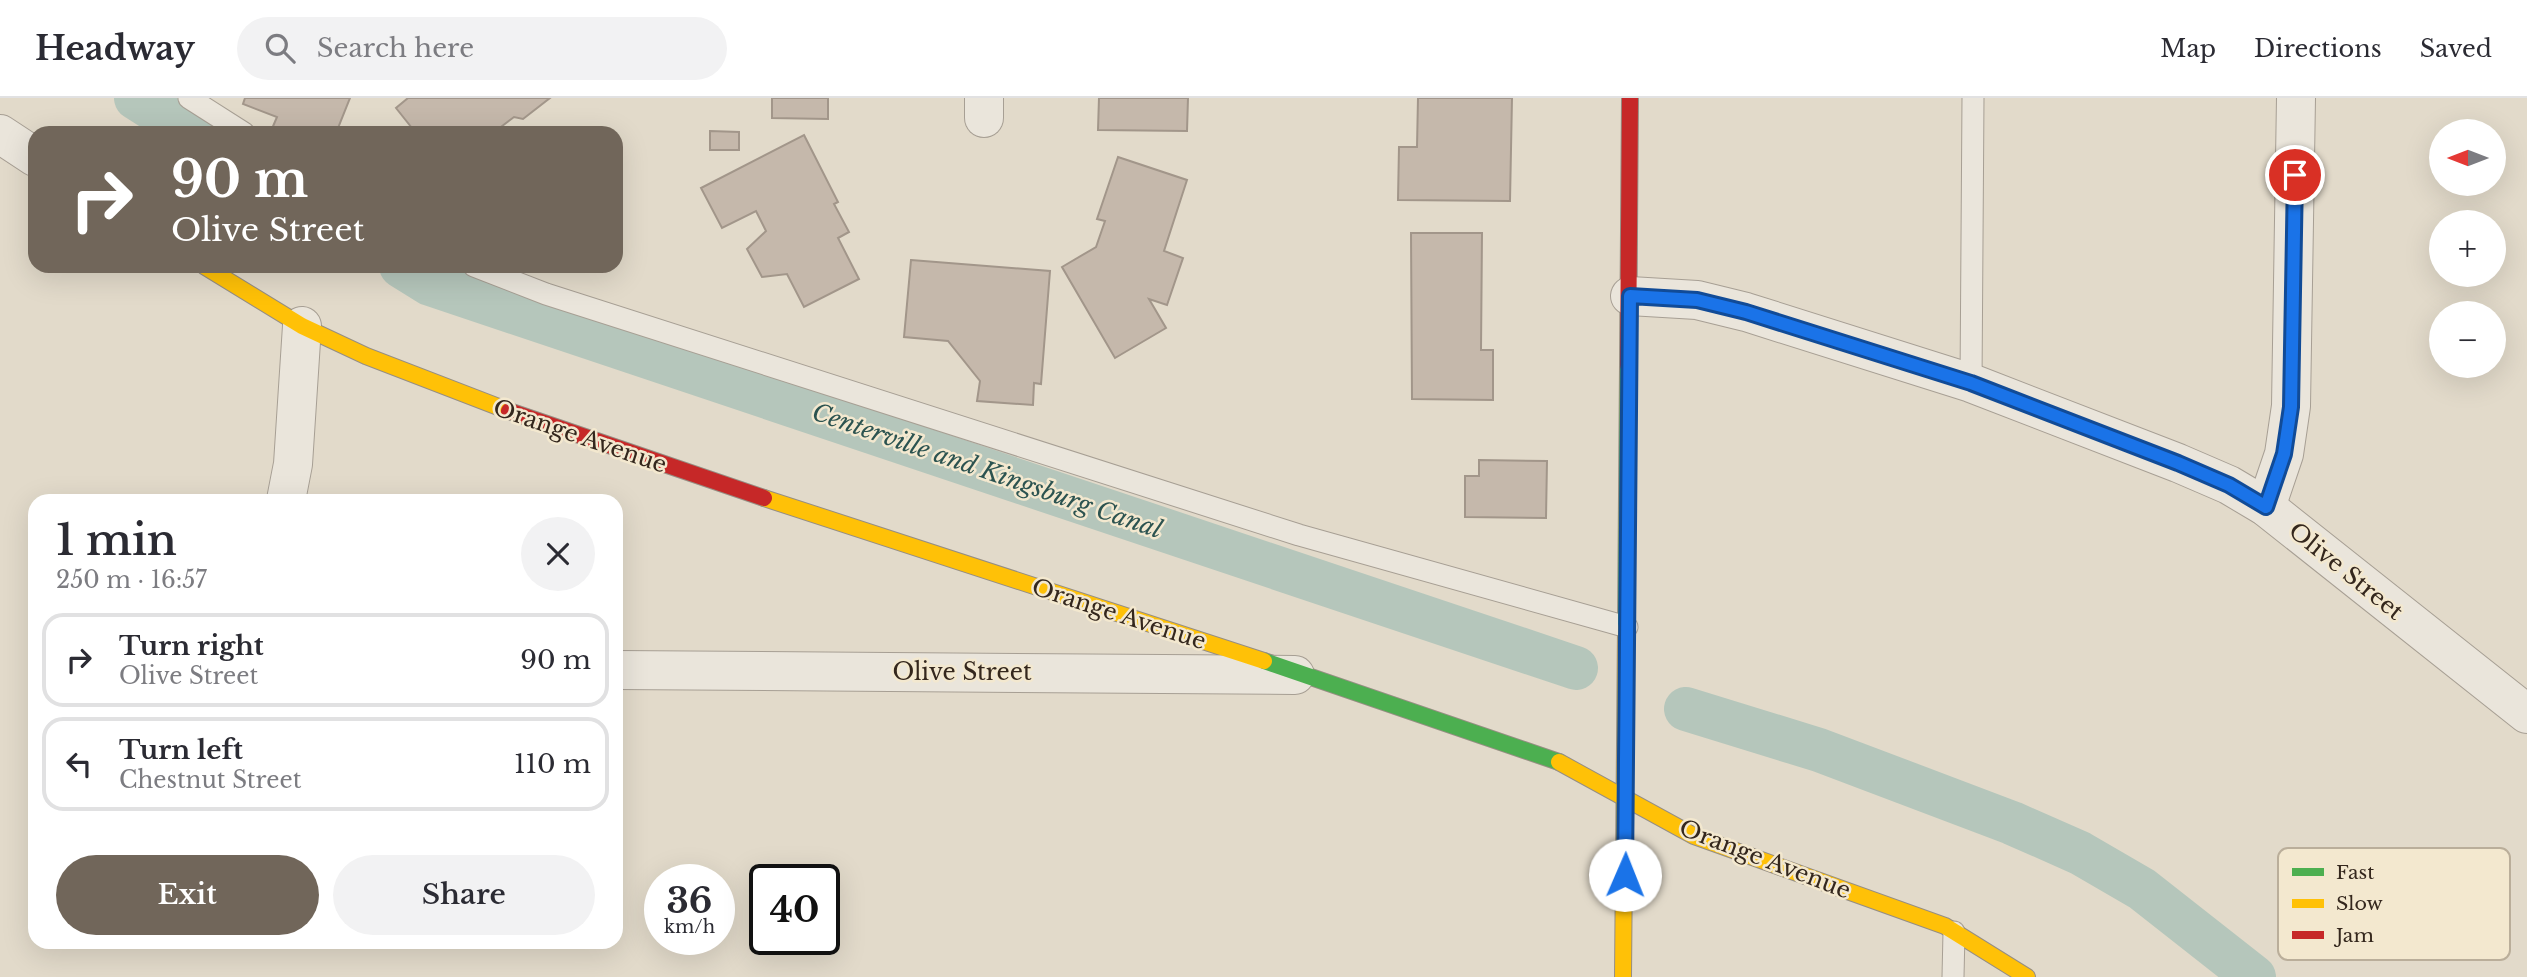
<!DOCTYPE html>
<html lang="en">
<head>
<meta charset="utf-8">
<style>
	:root { --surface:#fff; --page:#f2f2f3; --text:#2b2b33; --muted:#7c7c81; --line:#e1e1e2; --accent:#71665a }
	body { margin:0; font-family:"Libre Baskerville",serif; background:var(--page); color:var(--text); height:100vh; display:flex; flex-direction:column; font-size:26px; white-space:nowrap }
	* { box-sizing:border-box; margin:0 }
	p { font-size:23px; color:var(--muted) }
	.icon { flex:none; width:38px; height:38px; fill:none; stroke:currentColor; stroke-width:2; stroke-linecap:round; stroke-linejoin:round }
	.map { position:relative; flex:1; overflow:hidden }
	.details { position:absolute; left:28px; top:396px; width:595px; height:455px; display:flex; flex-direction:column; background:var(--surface); border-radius:21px; box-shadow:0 7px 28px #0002 }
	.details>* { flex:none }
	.banner { position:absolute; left:28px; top:28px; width:595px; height:147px; border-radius:21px; box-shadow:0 7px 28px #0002; background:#71665a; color:#fff; overflow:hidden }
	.needle { width:46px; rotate:270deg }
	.fabs { position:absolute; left:2429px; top:21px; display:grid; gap:14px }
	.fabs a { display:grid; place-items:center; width:77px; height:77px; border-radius:50%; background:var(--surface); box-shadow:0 7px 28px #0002; font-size:35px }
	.speed { position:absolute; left:644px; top:766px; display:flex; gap:14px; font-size:35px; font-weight:700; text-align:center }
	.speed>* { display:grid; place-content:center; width:91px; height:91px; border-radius:50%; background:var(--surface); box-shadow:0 7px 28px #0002; line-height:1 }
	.speed small { font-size:18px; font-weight:400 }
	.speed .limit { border:4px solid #111; border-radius:10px; background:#fff; color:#111 }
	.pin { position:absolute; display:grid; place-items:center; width:60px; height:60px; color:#fff; margin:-30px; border:4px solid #fff; border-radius:50%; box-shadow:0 2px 7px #0007 }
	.me { position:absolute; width:77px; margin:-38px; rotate:1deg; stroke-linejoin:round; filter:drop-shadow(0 0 5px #0008) }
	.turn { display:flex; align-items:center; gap:24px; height:147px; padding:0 28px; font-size:32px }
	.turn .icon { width:91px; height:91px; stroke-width:2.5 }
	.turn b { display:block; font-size:49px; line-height:60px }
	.round { display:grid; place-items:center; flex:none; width:74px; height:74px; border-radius:37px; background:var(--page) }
	.summary { display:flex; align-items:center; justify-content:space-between; height:119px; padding:0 28px }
	h1 { font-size:42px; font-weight:600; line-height:52px }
	.cta { display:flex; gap:14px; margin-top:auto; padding:14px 28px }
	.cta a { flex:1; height:80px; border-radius:42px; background:var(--accent); color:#fff; font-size:28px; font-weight:600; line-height:80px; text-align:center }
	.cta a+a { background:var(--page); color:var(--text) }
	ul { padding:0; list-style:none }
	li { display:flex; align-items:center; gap:21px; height:94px; margin:0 14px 10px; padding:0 14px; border:4px solid var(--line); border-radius:21px }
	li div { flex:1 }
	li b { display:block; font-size:26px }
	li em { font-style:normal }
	header { display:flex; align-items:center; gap:42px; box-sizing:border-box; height:98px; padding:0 35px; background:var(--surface); border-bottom:2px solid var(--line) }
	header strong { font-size:33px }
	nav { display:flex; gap:38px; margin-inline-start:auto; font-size:24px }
	.search { width:490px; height:63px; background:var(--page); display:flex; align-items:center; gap:18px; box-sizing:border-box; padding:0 24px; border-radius:38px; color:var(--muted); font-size:26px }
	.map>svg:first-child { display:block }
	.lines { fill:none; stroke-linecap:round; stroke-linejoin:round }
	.canal { stroke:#b5c6bb; stroke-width:44 }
	.building { fill:#c5b8ab; stroke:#a2968a; stroke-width:2 }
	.lane-casing { stroke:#a79f94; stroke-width:23 }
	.street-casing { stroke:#a79f94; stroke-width:40 }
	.fast-casing { stroke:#968e83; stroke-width:18 }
	.slow-casing { stroke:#968e83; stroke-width:18 }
	.jam-casing { stroke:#968e83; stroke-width:18 }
	.lane { stroke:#eae5db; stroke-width:21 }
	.street { stroke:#eae5db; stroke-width:38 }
	.fast { stroke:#4caf50; stroke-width:16 }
	.slow { stroke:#ffc107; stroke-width:16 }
	.jam { stroke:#c62828; stroke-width:16 }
	.route-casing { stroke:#114b97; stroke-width:18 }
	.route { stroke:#1a73e8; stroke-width:12 }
	.labels { text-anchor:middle; stroke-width:5; stroke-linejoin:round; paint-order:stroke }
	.street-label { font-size:23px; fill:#34271d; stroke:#f3e8cf }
	.water-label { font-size:24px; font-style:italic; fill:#2c5350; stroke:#f3e8cf }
	.key { fill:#f3e8cf; stroke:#baae9a; stroke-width:2 }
	.key-label { font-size:19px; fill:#34271d }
</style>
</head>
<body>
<header>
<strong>Headway</strong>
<div class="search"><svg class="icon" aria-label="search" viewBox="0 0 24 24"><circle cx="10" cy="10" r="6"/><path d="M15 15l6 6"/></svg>Search here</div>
<nav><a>Map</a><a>Directions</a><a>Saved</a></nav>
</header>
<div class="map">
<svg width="2527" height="879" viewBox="0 0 2527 879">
	<rect width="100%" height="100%" fill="#e2daca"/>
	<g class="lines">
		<g class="canal">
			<polyline points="136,0 191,35"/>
			<polyline points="401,168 430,186 1576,570"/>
			<polyline points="1686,611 1819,652 2012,725 2080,755 2142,791 2254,879"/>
		</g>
	</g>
	<g class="building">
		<polygon points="245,0 350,0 336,35 276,35 271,33 277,19 243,6"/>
		<polygon points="408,0 550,0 523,21 514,19 493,35 416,35 396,10"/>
		<polygon points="772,0 828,0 828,21 772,20"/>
		<polygon points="1099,0 1188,0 1187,33 1098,32"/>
		<polygon points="1418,0 1512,0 1510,103 1398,102 1399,49 1417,49"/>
		<polygon points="710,33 739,34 739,52 710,52"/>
		<polygon points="804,37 838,104 834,106 849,134 838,140 859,181 804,209 787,176 762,179 747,151 766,133 756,113 722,130 701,90"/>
		<polygon points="1118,59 1187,82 1164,153 1183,160 1167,207 1149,201 1166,230 1115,260 1062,169 1096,149 1105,123 1097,121"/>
		<polygon points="1411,135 1482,135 1481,252 1493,252 1493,302 1412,301"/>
		<polygon points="911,162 1050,173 1041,286 1034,285 1033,307 977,303 980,283 948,243 904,239"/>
		<polygon points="1479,362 1547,363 1546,420 1465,419 1465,378 1479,378"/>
	</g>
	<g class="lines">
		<defs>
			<g id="lane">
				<polyline points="189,0 244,35"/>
				<polyline points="474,168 546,196 1299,437 1627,529"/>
				<polyline points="1971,285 1973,0"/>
				<polyline points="1953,879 1954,834"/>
			</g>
			<g id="street">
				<polyline points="984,0 984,20"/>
				<polyline points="0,36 35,59"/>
				<polyline points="1630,198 1697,202 1746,214 1971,285 2178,365 2229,387 2266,409 2527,616"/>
				<polyline points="286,402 293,366 302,228"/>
				<polyline points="2266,409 2284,356 2291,308 2296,0"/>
				<polyline points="616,572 1295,577"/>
			</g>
			<g id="fast">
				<polyline points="1626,530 1628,267"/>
				<polyline points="1264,563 1559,664"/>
			</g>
			<g id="slow">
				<polyline points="204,168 302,228 366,258 509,313"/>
				<polyline points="764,400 1264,563"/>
				<polyline points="1559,664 1694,738 1945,828 2027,879"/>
				<polyline points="1623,879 1626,530"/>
			</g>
			<g id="jam">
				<polyline points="1628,267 1630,0"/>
				<polyline points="509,313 764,400"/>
			</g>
		</defs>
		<use href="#lane" class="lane-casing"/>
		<use href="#street" class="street-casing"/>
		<use href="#fast" class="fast-casing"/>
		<use href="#slow" class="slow-casing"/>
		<use href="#jam" class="jam-casing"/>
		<use href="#lane" class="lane"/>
		<use href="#street" class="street"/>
		<use href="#fast" class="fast"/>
		<use href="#slow" class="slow"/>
		<use href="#jam" class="jam"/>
	</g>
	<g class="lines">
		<defs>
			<polyline id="route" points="1625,777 1630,198 1697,202 1746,214 1971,285 2178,365 2229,387 2266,409 2284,356 2291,309 2295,77"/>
		</defs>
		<use href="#route" class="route-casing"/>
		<use href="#route" class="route"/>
	</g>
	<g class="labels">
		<g class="street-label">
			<text transform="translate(580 338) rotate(19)" y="8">Orange Avenue</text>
			<text transform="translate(2346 473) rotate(39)" y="8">Olive Street</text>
			<text transform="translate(1119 516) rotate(18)" y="8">Orange Avenue</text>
			<text x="962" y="582">Olive Street</text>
			<text transform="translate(1765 761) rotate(21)" y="8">Orange Avenue</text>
		</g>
		<g class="water-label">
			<text transform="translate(987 373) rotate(19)" y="8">Centerville and Kingsburg Canal</text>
		</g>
	</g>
	<rect x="2278" y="750" width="232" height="112" rx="10" class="key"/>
	<rect x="2292" y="770" width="32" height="8" fill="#4caf50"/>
	<rect x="2292" y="801" width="32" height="9" fill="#ffc107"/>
	<rect x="2292" y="833" width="32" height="8" fill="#c62828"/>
	<g class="key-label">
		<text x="2336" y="781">Fast</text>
		<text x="2336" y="812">Slow</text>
		<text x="2336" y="844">Jam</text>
	</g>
</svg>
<div class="fabs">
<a><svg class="needle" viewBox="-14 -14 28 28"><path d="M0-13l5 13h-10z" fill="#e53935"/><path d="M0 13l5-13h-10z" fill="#7c7c81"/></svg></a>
<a>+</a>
<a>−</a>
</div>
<div class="speed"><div>36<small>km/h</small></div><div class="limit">40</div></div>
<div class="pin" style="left:2295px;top:77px;background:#d93025"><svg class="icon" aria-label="arrive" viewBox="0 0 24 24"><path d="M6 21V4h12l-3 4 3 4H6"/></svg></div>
<svg class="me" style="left:1625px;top:777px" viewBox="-20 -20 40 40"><circle r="19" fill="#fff"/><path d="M0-13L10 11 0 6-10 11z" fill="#1a73e8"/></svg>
<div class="banner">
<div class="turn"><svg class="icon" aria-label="right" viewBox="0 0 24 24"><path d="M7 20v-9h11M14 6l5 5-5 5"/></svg><div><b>90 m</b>Olive Street</div></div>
</div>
<section class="details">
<div class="summary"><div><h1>1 min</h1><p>250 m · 16:57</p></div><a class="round"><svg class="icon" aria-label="close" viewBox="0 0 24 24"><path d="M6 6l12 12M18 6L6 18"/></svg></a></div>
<ul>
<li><svg class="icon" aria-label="right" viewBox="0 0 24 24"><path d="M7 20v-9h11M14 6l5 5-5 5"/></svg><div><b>Turn right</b><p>Olive Street</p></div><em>90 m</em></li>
<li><svg class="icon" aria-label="left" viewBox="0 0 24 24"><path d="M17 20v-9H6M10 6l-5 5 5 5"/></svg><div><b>Turn left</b><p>Chestnut Street</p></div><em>110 m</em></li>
</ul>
<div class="cta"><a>Exit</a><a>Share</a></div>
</section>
</div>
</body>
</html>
